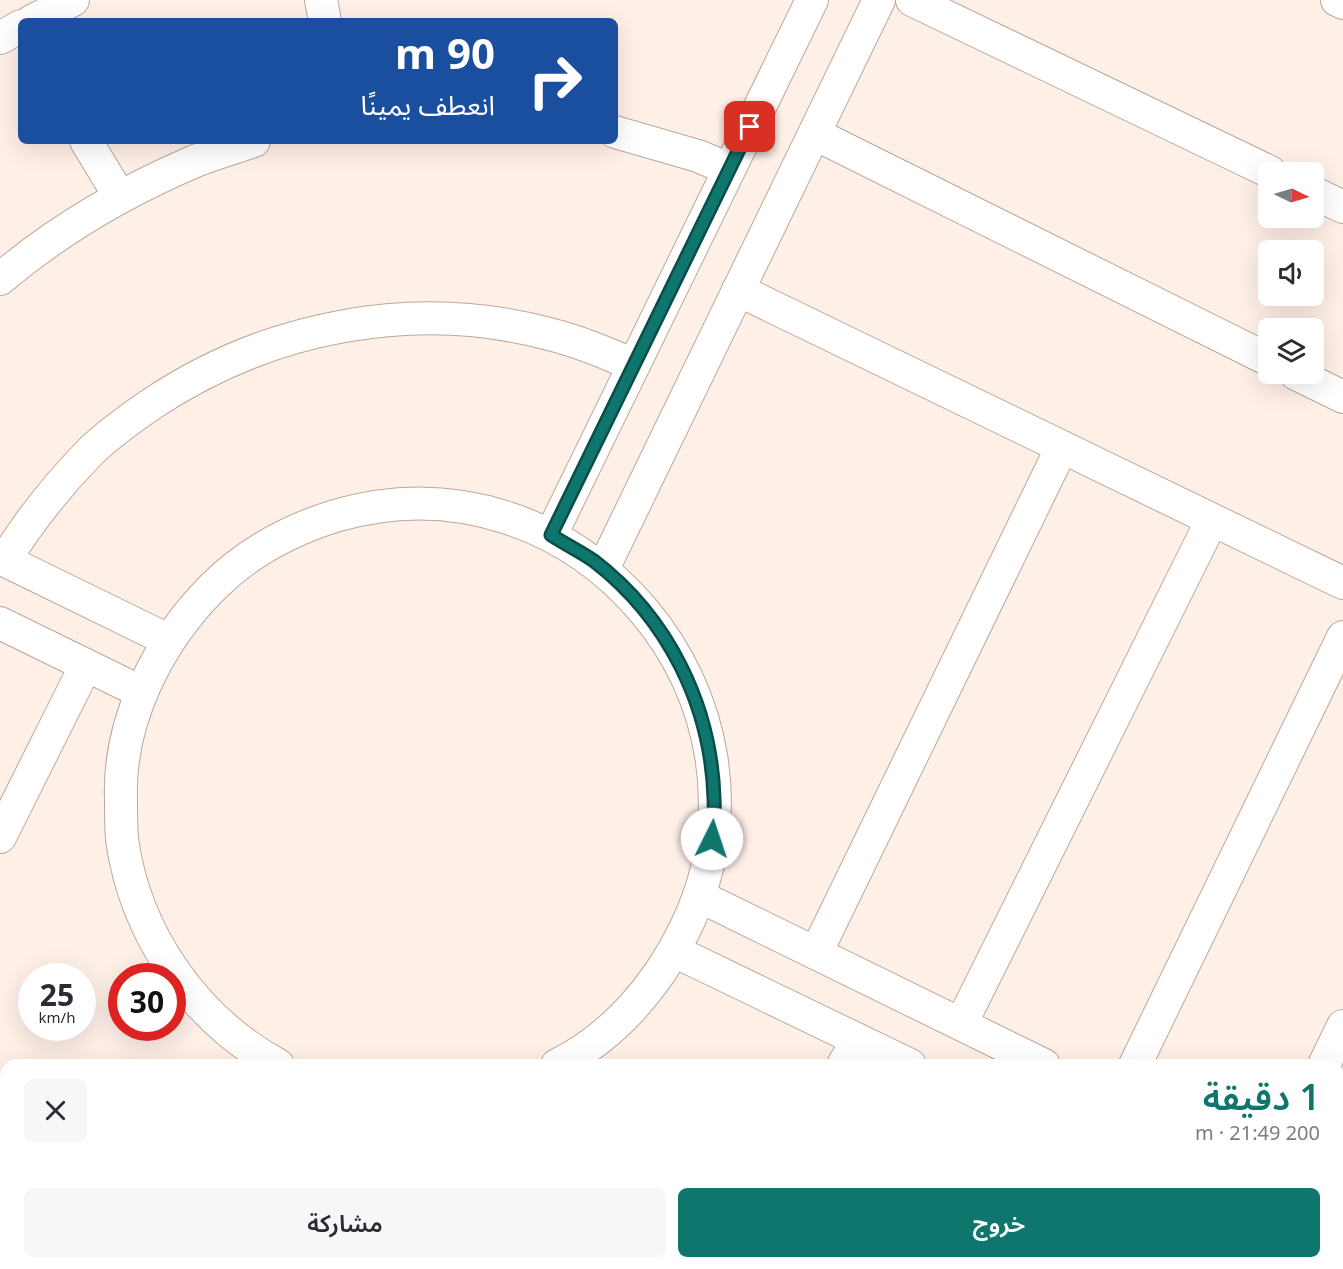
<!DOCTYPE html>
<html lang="ar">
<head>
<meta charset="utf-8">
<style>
	:root { --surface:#fff; --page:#f7f7f7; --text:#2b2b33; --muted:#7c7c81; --accent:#0f766e }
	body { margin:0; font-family:"Noto Sans","Noto Sans Arabic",sans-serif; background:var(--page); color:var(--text); direction:rtl; height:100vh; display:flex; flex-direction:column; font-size:22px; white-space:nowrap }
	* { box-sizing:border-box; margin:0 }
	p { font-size:20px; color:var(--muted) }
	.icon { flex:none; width:33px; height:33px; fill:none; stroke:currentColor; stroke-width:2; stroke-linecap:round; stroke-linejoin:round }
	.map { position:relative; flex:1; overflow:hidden; direction:ltr }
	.side { position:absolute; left:0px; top:1059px; width:1344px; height:210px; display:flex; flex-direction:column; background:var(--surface); border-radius:18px 18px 0 0; box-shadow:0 6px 24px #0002; direction:rtl }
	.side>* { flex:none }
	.top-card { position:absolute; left:18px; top:18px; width:600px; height:126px; border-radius:9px; box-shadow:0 6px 24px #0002; direction:rtl; background:#1a4fa0; color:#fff; overflow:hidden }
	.needle { width:39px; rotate:95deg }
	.controls { position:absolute; left:1258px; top:162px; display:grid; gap:12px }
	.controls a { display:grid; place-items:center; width:66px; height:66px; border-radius:9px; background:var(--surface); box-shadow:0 6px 24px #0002; font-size:30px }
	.speed { position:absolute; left:18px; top:963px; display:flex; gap:12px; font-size:30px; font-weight:700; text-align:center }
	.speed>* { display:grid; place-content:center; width:78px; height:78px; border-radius:50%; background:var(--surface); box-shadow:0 6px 24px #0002; line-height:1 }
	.speed small { font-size:15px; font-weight:400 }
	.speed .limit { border:9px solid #d22; background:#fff; color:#111 }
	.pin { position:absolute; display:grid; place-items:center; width:51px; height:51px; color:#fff; margin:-26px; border-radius:12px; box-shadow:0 3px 9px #0006 }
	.me { position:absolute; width:66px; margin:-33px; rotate:4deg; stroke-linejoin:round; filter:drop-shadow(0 0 4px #0008) }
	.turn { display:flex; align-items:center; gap:21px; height:126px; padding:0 24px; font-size:27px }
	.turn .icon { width:78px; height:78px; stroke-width:2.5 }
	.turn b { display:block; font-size:42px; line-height:51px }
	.round { display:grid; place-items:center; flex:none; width:63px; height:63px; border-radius:9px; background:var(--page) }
	.head { display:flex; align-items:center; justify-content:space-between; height:102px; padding:0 24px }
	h1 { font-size:36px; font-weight:600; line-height:45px; color:var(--accent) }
	.primary-button { display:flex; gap:12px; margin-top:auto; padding:12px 24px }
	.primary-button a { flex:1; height:69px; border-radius:9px; background:var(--accent); color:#fff; font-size:24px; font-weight:600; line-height:69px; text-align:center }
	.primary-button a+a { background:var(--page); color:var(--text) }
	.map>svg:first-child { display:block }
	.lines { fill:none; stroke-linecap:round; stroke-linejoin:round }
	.minor-casing { stroke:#bea79a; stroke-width:34 }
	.minor { stroke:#fff; stroke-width:32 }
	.route-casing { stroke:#0a4d48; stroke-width:15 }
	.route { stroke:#0f766e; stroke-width:10 }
</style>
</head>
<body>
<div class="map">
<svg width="1343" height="1269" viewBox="0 0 1343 1269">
	<rect width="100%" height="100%" fill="#feefe7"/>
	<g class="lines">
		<defs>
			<g id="minor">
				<polyline points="321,0 325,21"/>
				<polyline points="912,0 1270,172"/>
				<polyline points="1337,0 1343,3"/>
				<polyline points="32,21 73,0"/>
				<polyline points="0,38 21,26"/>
				<polyline points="615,132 698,156 729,169"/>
				<polyline points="815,134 1269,360"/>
				<polyline points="86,141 120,197"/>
				<polyline points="1314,193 1343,207"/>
				<path d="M0,279c58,-49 123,-87 193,-117 19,-8 41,-14 61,-21"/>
				<polyline points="738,290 1343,583"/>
				<polyline points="1296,374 1343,397"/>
				<polyline points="551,535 812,0"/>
				<polyline points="0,558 168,640"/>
				<path d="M5,560c24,-39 52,-74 84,-107 19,-19 42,-35 64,-50 116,-77 261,-105 396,-69 29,7 57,19 85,31"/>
				<polyline points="603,569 879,0"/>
				<polyline points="0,623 141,692"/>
				<polyline points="0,837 86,665"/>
				<polyline points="699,896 1044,1065"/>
				<polyline points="674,951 910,1065"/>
				<polyline points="816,953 1062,447"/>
				<polyline points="961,1024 1212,520"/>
				<path d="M278,1065c-84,-46 -143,-131 -156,-226 -1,-13 -1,-27 -1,-40 -3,-79 38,-158 92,-212 34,-34 77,-57 122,-71 244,-72 461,185 350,413 -27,56 -71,108 -128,136"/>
				<polyline points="843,1065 858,1040"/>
				<polyline points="1135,1065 1343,637"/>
				<polyline points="1324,1065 1343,1026"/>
				<polyline points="1338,1209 1343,1211"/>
				<polyline points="1319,1263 1331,1269"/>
				<polyline points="247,1267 254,1269"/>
				<polyline points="191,1269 194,1263"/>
				<polyline points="598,1269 612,1263"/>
				<polyline points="987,1269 992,1263"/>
				<polyline points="1217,1269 1221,1263"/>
			</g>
		</defs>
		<use href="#minor" class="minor-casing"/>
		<use href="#minor" class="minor"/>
	</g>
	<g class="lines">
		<defs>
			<path id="route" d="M712,839c1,-14 3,-28 2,-41 -3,-93 -46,-180 -120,-237 -13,-9 -29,-17 -43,-26l199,-408"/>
		</defs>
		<use href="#route" class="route-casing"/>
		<use href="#route" class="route"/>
	</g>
</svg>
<div class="controls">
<a><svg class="needle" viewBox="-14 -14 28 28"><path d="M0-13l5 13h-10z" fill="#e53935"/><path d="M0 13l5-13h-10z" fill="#7c7c81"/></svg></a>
<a><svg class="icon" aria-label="sound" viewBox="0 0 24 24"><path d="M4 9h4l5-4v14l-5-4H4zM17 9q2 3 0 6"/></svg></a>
<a><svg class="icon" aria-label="layers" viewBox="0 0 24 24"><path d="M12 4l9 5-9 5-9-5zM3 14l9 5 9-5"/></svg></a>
</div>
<div class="speed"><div>25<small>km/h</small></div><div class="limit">30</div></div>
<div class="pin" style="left:750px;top:127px;background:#d93025"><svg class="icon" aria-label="arrive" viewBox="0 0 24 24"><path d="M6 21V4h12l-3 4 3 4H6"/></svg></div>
<svg class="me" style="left:712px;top:839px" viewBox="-20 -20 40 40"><circle r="19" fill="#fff"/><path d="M0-13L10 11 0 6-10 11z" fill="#0f766e"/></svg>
<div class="top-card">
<div class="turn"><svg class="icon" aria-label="right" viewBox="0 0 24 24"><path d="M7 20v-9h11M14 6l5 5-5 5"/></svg><div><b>90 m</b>انعطف يمينًا</div></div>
</div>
<section class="side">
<div class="head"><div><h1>1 دقيقة</h1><p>200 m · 21:49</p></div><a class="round"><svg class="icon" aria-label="close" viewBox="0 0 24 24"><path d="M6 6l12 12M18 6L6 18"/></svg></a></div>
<div class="primary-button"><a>خروج</a><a>مشاركة</a></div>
</section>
</div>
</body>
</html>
